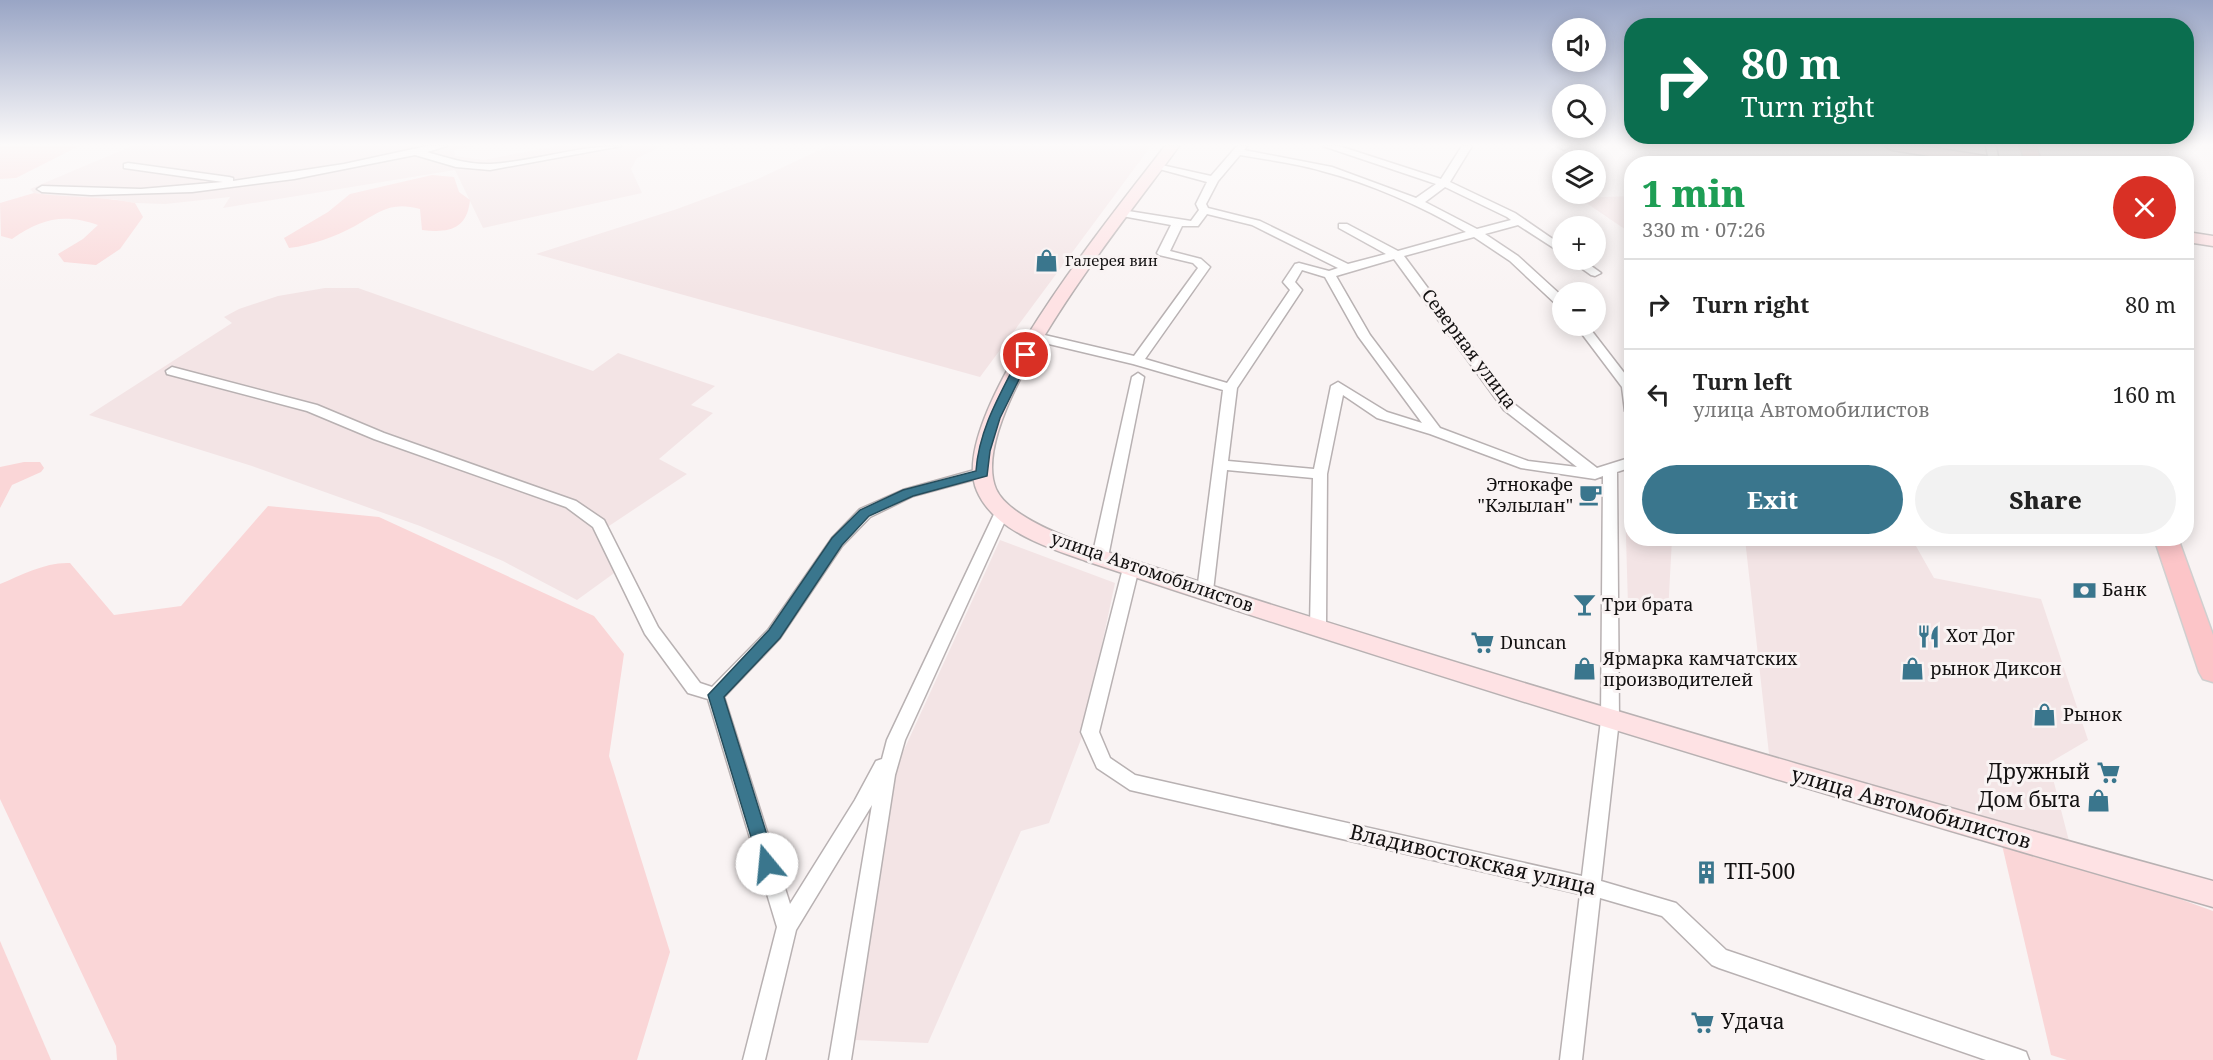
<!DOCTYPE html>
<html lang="en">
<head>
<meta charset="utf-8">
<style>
	:root { --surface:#fff; --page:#f2f2f2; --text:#222; --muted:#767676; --line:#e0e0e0; --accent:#3a768d }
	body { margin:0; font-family:"Noto Serif",serif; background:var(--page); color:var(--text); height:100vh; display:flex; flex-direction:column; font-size:22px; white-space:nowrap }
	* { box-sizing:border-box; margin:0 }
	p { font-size:20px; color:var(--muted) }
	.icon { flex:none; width:33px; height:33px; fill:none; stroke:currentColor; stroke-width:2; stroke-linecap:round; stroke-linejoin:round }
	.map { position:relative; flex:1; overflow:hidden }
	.side { position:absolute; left:1624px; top:156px; width:570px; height:390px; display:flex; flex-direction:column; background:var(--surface); border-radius:24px; box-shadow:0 3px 15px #0003 }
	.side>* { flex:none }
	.top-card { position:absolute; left:1624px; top:18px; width:570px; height:126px; border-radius:24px; box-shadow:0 3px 15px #0003; background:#0b6e4f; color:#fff; overflow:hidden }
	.fabs { position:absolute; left:1552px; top:18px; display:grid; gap:12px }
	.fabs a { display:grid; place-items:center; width:54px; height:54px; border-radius:50%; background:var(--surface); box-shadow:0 3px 15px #0003; font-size:30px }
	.pin { position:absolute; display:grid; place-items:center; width:51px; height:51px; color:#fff; margin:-26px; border:3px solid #fff; border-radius:50%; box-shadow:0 2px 6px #0007 }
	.me { position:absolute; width:66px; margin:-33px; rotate:343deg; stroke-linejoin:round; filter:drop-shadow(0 0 4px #0008) }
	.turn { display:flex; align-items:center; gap:21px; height:126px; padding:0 18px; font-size:27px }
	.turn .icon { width:78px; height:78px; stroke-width:2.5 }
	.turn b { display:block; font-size:42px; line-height:51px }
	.round { display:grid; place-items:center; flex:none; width:63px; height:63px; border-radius:32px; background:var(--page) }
	.head { display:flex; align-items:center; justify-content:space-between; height:102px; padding:0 18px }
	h1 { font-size:36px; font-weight:800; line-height:45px; color:#1e9e55 }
	.primary-button { display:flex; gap:12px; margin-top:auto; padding:12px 18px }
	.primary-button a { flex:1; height:69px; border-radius:36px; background:var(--accent); color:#fff; font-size:24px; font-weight:800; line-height:69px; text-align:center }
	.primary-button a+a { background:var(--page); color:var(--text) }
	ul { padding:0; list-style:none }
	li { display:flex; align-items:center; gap:18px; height:90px; padding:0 18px; border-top:2px solid var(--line) }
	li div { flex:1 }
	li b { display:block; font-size:22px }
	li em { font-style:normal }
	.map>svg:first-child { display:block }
	.built { fill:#f3e4e5 }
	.green { fill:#fad6d7 }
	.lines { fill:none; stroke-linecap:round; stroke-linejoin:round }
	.street-casing { stroke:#b8b1b2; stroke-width:3 }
	.secondary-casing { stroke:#b8b1b2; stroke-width:3 }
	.primary-casing { stroke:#d0cfcf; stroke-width:3 }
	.street { fill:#fff; fill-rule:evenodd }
	.secondary { fill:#fee2e4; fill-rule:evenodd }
	.primary { fill:#fcc5c8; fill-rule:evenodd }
	.route { fill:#3a768d; stroke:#264d5c; stroke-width:1.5 }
	.labels { text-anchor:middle; stroke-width:6; stroke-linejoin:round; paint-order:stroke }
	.far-poi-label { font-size:15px; fill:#131111; stroke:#f9f3f3; text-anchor:start }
	.street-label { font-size:18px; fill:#131111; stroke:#f9f3f3 }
	.poi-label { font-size:18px; fill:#131111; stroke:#f9f3f3; text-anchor:start }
	.near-poi-label { font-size:21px; fill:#131111; stroke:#f9f3f3; text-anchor:end }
	.near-street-label { font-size:21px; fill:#131111; stroke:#f9f3f3 }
</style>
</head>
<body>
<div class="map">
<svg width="2213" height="1060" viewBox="0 0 2213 1060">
	<rect width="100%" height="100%" fill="#f9f3f3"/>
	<g class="built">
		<polygon points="132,146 475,146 454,150 455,156 484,160 556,146 663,146 637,158 631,169 642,193 483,228 455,170 223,208 230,197 165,204 135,203 113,199 71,198 34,193 30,189"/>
		<polygon points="828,146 1151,146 980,377 536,254 677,209 758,179"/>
		<polygon points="1632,196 1632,234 1579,198"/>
		<polygon points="325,288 358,288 593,371 618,353 715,386 691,405 713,413 659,459 687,474 606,528 624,566 577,600 503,561 420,526 252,466 89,415 232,323 224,317 239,309 278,296"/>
		<polygon points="1632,466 1632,538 1672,539 1668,613 1628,606 1624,468"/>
		<polygon points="1742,539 1912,539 1934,578 2041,599 2088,740 2049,763 2070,845 1769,754 1745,539"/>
		<polygon points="1000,540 1115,583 1083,734 1049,823 1021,831 928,1043 855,1040 893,774"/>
	</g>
	<g class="green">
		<polygon points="0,146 79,146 16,178 0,179"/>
		<path d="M432,175l22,2 5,15 11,8c-3,30 -22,33 -48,30l-2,-21c-30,-8 -40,3 -65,17 -21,11 -42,19 -66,22l-5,-10 44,-26 22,-18z"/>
		<path d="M34,193c33,5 68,3 101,10l8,14 -23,32 -24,16 -32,-3 -6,-8 25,-15 15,-14c-35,-12 -57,-6 -86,14l-11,-3 -1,-33z"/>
		<polygon points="24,462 40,462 44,468 41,472 12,485 0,508 0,467"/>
		<path d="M268,506l111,11 215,99 30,38 -15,102 61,196 -33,108h-520l-1,-14 -116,-247v-215c22,-9 45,-22 70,-21l44,52 67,-9z"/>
		<polygon points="2002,845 2111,874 2213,911 2213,1060 2067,1060 2051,1055"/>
		<polygon points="0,941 51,1060 0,1060"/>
	</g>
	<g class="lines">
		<defs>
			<g id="street">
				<path d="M427,146h20l-20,6c21,6 42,13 64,12 44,-3 86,-18 130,-18l-131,24 -34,-3 -41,-12 -121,24 -102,13 -101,3 -49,-3 -5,-3 5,-3 99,3 82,-7 -99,-14v-4l4,-1 101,14 4,1v3l111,-17z"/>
				<path d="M1237,146h10l-3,4 88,17 84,31 20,-14 -113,-38h16l102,33 21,-33h10l-22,36 65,31 48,33v8l-45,-29 -33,9 33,22 45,41v11l-4,-1 -49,-46 -36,-24 -70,19 110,148 83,64 35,-11v10l-15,5 2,248 -18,161 75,22 50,47 292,99 8,3 3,8h-43l-267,-92 -7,-3 -50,-49 -62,-18 -18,162h-22l20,-166 -450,-104 -33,-22 -16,-36 42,-164 3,-4h10l3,4 -40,164 11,26 25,17 447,101 19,-156 2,-244 -8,3 -74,-11 -91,-34 -53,-16 -34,-23 -16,79 -1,153 -2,4h-12l-2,-4 3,-149 -86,-8 -14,121 -2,4h-12l-2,-4 26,-201 -90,-26 -101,-24 -2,-3 6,-4 98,23 64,-88 -5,-5 -34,-8 -2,-2 14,-28 -49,-9 -5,-3 5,-3 69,11 8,-11 -3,-6 11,-22 -55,-15 5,-3 54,12zM1240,155c28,5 55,8 82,16 50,13 99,35 144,61l-68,19 -51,-27h-8v4l47,26 -38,10 -88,-43 -52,-13 -2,-4 12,-23zM1445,187l62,30 4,3 -34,9 -52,-27zM1207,214l45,11 86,43 -9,3 -30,-8 -4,1 -12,18 7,8 -63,93 -82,-24 65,-92 -9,-8 -31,-8 12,-25h16zM1394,259l110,151 73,57 -49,-6 -88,-33 -70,-93 -34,-59zM1302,270l23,7 33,59 64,87 -35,-11 -49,-30 -7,4 -17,83 -86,-8 9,-73 65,-98 -7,-8z"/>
				<polygon points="1571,146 1564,150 1559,147 1560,146"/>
				<polygon points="1986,146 1996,146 1998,157 1993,162 1984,160 1988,156"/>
				<polygon points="1570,260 1583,260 1601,273 1595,276 1591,275"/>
				<polygon points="1576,326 1588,326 1632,383 1632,415 1625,411 1622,387"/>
				<polygon points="172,367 317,405 384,433 576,501 604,520 658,627 700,683 712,687 768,630 832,538 860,509 903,490 982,468 987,470 989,473 987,476 913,496 870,517 842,546 780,638 724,697 790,904 855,800 876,761 882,759 887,740 996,510 998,507 1008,507 1010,510 905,740 895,775 851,1060 829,1060 872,805 796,930 765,1060 743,1060 777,927 708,699 688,693 645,634 593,527 566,507 374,439 307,411 167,374 166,371"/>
				<polygon points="1138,373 1144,377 1108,557 1105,561 1095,561 1092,557 1132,377"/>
			</g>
			<g id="secondary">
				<path d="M1165,146h14c-45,63 -215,268 -183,343 13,29 77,51 105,61 368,120 739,229 1112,331v26c-378,-108 -754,-222 -1127,-346 -37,-13 -92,-30 -109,-70 -33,-74 142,-284 188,-345z"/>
				<polygon points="1885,146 1921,146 2011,160 2018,164 1980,164 1892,150"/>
				<polygon points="2187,232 2213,236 2213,246 2187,242"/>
			</g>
			<g id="primary">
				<polygon points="2020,146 2036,146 2042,164 2026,164"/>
				<polygon points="2154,538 2178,538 2213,635 2213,682 2203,679 2199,672"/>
			</g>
		</defs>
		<use href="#street" class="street-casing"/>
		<use href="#secondary" class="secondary-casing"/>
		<use href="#primary" class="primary-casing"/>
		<use href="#street" class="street"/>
		<use href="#secondary" class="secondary"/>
		<use href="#primary" class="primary"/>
	</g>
	<linearGradient id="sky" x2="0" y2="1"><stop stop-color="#99a5c5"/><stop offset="0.49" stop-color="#fcfafa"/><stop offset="1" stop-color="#fcfafa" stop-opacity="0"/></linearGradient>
	<rect width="2213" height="295" fill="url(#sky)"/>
	<path class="route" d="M1026,352l5,3 -31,63 -10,33 -3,25 -74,20 -44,20 -27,29 -62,93 -56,59 52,167 -2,6 -7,2 -6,-2 -53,-175 61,-65 63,-92 28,-28 43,-20 73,-19c3,-43 25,-78 44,-116z"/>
	<defs>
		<symbol id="shop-bare" viewBox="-9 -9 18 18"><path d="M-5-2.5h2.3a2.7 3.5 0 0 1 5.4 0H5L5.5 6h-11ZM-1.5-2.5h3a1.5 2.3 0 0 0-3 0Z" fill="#3a768d" stroke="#f9f3f3" stroke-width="2.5" paint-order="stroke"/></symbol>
		<symbol id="cafe-bare" viewBox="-9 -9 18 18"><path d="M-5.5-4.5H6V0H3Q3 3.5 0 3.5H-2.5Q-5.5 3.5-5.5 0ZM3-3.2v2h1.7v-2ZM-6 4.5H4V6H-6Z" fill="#3a768d" stroke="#f9f3f3" stroke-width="2.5" paint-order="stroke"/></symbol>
		<symbol id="bank-bare" viewBox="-9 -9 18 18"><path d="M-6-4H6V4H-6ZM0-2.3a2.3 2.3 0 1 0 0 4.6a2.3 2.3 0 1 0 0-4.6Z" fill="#3a768d" stroke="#f9f3f3" stroke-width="2.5" paint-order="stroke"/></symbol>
		<symbol id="bar-bare" viewBox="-9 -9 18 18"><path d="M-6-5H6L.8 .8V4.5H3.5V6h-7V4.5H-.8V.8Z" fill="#3a768d" stroke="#f9f3f3" stroke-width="2.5" paint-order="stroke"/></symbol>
		<symbol id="restaurant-bare" viewBox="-9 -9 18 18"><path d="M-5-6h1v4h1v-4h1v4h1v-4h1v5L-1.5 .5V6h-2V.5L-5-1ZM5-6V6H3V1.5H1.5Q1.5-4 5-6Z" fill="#3a768d" stroke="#f9f3f3" stroke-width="2.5" paint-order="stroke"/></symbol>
		<symbol id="supermarket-bare" viewBox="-9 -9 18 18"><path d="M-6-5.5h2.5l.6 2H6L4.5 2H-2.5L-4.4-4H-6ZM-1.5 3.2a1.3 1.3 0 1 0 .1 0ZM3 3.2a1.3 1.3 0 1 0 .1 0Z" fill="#3a768d" stroke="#f9f3f3" stroke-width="2.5" paint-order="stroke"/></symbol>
		<symbol id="building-bare" viewBox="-9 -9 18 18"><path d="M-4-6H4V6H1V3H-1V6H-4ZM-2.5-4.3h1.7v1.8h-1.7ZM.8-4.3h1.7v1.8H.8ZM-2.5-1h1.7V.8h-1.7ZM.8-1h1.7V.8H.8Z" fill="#3a768d" stroke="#f9f3f3" stroke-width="2.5" paint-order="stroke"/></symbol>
	</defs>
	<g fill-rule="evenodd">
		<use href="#shop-bare" x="1030" y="244" width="33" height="33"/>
		<use href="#cafe-bare" x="1574" y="478" width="33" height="33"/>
		<use href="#bank-bare" x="2068" y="574" width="33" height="33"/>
		<use href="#bar-bare" x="1568" y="588" width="33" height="33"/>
		<use href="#restaurant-bare" x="1912" y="620" width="33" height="33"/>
		<use href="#supermarket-bare" x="1466" y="626" width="33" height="33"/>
		<use href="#shop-bare" x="1568" y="652" width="33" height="33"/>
		<use href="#shop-bare" x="1896" y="652" width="33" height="33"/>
		<use href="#shop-bare" x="2028" y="698" width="33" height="33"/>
		<use href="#supermarket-bare" x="2092" y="756" width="33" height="33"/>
		<use href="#shop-bare" x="2082" y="784" width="33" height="33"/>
		<use href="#building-bare" x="1690" y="856" width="33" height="33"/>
		<use href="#supermarket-bare" x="1686" y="1006" width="33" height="33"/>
	</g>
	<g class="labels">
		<g class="far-poi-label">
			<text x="1065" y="266">Галерея вин</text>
		</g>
		<g class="street-label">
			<text transform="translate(1469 349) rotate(53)" y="6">Северная улица</text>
			<text transform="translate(1152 572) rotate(19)" y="6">улица Автомобилистов</text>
		</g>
		<g class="poi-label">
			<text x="1573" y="491" text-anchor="end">Этнокафе<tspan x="1573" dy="21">"Кэлылан"</tspan></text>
			<text x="2102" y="596">Банк</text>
			<text x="1602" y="611">Три брата</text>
			<text x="1946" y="642">Хот Дог</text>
			<text x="1500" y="649">Duncan</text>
			<text x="1603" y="665">Ярмарка камчатских<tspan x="1603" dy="21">производителей</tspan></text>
			<text x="1930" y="675">рынок Диксон</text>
			<text x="2063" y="721">Рынок</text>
		</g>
		<g class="near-poi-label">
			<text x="2090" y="779">Дружный</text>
			<text x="2081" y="807">Дом быта</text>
			<text x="1724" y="879" text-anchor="start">ТП-500</text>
			<text x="1721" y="1029" text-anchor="start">Удача</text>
		</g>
		<g class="near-street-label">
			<text transform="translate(1911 808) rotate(16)" y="7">улица Автомобилистов</text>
			<text transform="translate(1473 860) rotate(13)" y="7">Владивостокская улица</text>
		</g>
	</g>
</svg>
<div class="fabs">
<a><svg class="icon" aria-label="sound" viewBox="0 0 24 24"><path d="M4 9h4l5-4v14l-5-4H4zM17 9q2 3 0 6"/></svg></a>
<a><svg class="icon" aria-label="search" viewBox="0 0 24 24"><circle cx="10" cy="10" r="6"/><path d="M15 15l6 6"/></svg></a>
<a><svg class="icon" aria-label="layers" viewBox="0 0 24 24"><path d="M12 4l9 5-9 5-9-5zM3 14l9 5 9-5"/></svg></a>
<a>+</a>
<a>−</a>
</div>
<div class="pin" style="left:1026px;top:355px;background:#d93025"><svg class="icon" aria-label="arrive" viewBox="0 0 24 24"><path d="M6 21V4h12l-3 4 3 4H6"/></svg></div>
<svg class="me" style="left:767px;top:864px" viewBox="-20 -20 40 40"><circle r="19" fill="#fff"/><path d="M0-13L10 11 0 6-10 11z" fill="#3a768d"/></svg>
<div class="top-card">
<div class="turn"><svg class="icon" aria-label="right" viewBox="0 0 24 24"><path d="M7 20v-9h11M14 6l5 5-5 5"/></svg><div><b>80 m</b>Turn right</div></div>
</div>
<section class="side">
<div class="head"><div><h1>1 min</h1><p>330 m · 07:26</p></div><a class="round" style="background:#d93025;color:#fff"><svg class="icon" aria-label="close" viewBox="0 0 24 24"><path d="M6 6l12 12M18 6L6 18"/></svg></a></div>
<ul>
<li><svg class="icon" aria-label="right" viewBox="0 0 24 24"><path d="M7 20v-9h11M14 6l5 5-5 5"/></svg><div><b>Turn right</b></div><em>80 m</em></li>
<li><svg class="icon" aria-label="left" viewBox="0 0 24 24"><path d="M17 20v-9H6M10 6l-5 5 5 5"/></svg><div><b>Turn left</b><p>улица Автомобилистов</p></div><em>160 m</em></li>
</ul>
<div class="primary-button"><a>Exit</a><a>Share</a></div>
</section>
</div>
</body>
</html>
